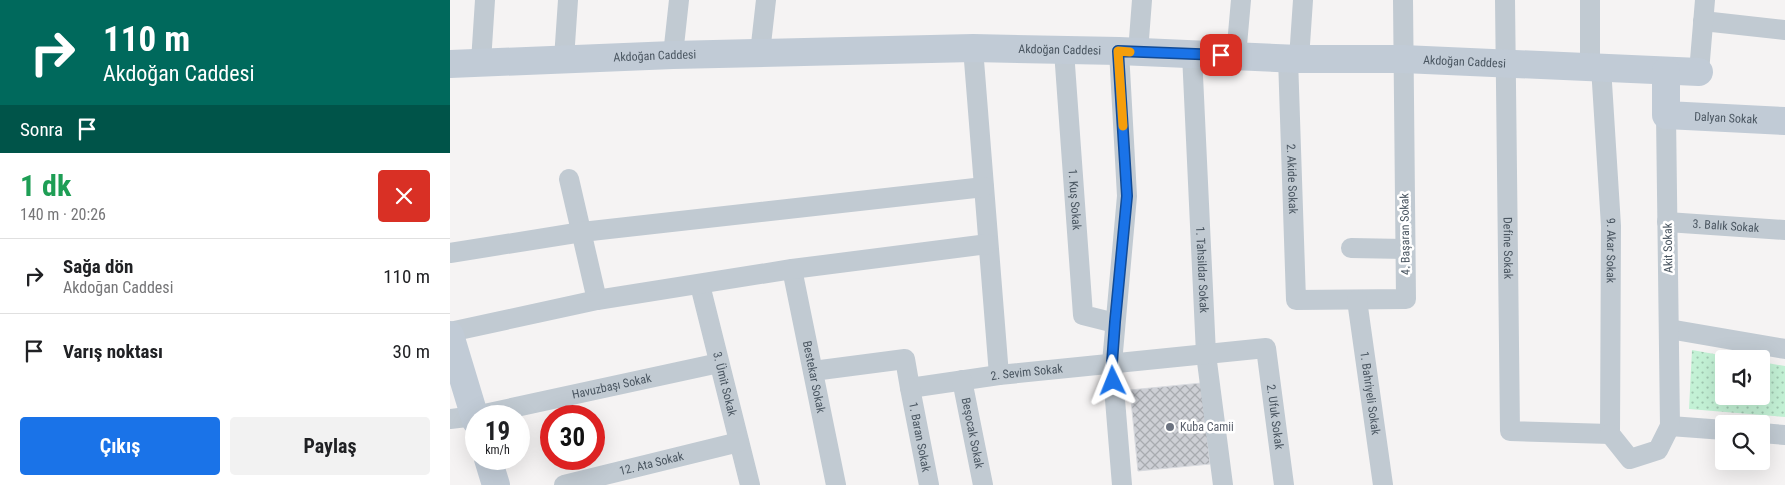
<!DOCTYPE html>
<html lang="tr">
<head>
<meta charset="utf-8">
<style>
	:root { --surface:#fff; --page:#f2f2f2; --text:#202124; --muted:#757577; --line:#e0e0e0; --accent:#1a73e8 }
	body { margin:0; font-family:"Roboto Condensed",sans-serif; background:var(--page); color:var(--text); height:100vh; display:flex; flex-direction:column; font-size:19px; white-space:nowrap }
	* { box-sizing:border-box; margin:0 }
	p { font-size:16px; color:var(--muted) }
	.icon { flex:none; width:28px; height:28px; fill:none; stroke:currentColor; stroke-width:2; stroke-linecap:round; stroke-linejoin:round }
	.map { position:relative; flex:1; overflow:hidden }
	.details { display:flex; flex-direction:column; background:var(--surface); width:450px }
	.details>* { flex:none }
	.banner { background:#00695c; color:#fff; overflow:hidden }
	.tools { position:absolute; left:1265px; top:350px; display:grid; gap:10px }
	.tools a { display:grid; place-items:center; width:55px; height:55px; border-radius:5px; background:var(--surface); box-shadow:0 5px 20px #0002; font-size:25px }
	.speed { position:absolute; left:15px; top:405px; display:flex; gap:10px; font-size:25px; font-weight:700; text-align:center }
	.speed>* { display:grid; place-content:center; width:65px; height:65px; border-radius:50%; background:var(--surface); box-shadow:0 5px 20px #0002; line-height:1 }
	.speed small { font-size:12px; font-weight:400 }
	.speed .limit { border:8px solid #d22; background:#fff; color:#111 }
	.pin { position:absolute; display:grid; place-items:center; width:42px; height:42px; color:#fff; margin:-21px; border-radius:10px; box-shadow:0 2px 8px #0006 }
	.me { position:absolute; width:55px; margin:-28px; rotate:358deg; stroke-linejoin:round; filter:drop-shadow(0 0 4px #0008) }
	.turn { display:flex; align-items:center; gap:18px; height:105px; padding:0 20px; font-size:22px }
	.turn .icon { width:65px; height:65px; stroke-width:2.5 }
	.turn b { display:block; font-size:35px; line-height:42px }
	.then { display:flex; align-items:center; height:48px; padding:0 20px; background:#0003; gap:10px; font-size:19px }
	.round { display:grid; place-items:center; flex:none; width:52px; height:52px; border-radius:5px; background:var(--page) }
	.headline { display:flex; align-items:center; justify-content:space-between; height:85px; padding:0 20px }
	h1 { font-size:30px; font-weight:700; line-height:38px; color:#1e9e55 }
	.button { display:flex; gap:10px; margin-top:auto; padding:10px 20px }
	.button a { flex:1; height:58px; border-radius:5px; background:var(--accent); color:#fff; font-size:20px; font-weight:700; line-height:58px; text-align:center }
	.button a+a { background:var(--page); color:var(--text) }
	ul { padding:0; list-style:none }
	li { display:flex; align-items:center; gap:15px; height:75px; padding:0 20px; border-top:1px solid var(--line) }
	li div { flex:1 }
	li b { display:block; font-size:19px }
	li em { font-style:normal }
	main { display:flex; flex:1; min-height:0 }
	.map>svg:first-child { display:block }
	.park { fill:url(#park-dots) }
	.building { fill:url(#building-cross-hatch); stroke:#d7d9de }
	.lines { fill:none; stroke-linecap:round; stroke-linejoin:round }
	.street { stroke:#c1cad2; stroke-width:20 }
	.secondary { stroke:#c1cbd6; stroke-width:28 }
	.route-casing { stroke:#114b97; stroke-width:12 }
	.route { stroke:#1a73e8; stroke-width:9 }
	.slow { stroke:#f59e0b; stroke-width:9 }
	.worship-dot { fill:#6b7280; stroke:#fff; stroke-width:2 }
	.labels { text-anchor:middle; stroke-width:5; stroke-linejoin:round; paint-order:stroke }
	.street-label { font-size:12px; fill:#4a5661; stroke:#fff }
	.worship-label { font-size:12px; fill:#5b616d; stroke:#fff; text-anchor:start }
</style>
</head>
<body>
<main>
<section class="details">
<div class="banner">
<div class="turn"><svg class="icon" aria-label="right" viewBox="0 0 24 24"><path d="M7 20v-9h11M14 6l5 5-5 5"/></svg><div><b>110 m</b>Akdoğan Caddesi</div></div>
<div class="then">Sonra<svg class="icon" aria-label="arrive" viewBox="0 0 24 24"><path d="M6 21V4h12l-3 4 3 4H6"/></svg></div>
</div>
<div class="headline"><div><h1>1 dk</h1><p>140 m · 20:26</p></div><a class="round" style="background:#d93025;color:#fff"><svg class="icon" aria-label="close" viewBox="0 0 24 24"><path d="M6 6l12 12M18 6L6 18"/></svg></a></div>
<ul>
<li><svg class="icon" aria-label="right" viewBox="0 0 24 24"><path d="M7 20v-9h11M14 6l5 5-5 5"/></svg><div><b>Sağa dön</b><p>Akdoğan Caddesi</p></div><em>110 m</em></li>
<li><svg class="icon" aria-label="arrive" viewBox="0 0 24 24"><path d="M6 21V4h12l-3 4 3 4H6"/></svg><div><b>Varış noktası</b></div><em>30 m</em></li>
</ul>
<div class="button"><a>Çıkış</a><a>Paylaş</a></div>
</section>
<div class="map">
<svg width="1335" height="485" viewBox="0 0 1335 485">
	<defs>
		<pattern id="park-dots" width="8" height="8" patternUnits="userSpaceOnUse" patternTransform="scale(1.25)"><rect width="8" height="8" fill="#c3f1d5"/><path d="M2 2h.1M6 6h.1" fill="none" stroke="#a0c6b0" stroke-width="1.8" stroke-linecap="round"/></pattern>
		<pattern id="building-cross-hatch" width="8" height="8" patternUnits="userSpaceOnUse" patternTransform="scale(1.25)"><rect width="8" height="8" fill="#cdcfd5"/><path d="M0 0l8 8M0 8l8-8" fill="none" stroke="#a8abb0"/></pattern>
	</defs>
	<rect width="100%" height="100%" fill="#f5f3f3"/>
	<polygon class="park" points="1242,350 1292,359 1274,359 1274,396 1311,396 1311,362 1335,366 1335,417 1239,409"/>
	<polygon class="building" points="752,383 760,464 688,471 680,390"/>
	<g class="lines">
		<g class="street">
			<path id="s1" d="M1055,0l5,431 100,3"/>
			<polyline points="1253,21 1335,30"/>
			<polyline points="523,48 549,375"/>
			<path id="s2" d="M614,51l19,264 32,8"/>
			<polyline points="669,51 677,196 662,363 672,485"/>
			<polyline points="688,52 692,0"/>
			<polyline points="310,53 316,0"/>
			<path id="s3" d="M742,54l14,300 17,131"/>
			<polyline points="223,55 229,0"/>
			<polyline points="786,56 791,0"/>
			<path id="s4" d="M838,58l8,242 110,-1 -3,-299"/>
			<polyline points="114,59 118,0"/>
			<polyline points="849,59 853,0"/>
			<polyline points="31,62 35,0"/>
			<polyline points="1140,66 1140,0"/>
			<path id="s5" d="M1151,67l10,159 -1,208"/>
			<polyline points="1249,72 1255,0"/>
			<polyline points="119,179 147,300"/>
			<path id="s6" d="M1217,222l118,8"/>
			<polyline points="901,248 955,249"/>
			<polyline points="0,253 132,232 534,187"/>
			<path id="s7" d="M342,269l44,216"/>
			<path id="s8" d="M250,285l50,200"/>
			<path id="s9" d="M907,300l26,185"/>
			<polyline points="1219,329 1335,349"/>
			<polyline points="0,332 147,300 342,269 538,244"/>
			<path id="s10" d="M363,371l92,-12 5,29 89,-13 267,-27 18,137"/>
			<path id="s11" d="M512,380l21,105"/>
			<path id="s12" d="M460,388l19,97"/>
			<path id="s13" d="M0,419l25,-3 244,-53"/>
			<polyline points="1220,426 1274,430"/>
			<polyline points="1311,433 1335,435"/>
			<polyline points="1160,434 1180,459 1208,450 1220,426 1216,115"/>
			<path id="s14" d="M114,485l175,-43"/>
		</g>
		<g class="secondary">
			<path id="s15" d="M0,64l223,-9 300,-7 146,3 180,8h104l296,13"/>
			<path id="s16" d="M1216,71v44l119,6"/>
			<polyline points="0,335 26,421"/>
			<polyline points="38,459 46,485"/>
		</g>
	</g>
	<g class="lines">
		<defs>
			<polyline id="route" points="663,381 662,363 665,322 677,196 668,51 771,55"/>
		</defs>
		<use href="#route" class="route-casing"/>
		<use href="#route" class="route"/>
		<polyline class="slow" points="673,126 668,51 680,52"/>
	</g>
	<circle class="worship-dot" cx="720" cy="427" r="5"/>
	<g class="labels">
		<g class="street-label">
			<text dy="4" stroke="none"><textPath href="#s15" startOffset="610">Akdoğan Caddesi</textPath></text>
			<text dy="4" stroke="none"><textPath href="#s15" startOffset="205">Akdoğan Caddesi</textPath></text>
			<text dy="4" stroke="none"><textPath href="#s15" startOffset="1015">Akdoğan Caddesi</textPath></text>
			<text dy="4" stroke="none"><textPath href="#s16" startOffset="104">Dalyan Sokak</textPath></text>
			<text dy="4" stroke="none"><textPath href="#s4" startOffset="121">2. Akide Sokak</textPath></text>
			<text dy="4" stroke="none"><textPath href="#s2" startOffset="149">1. Kuş Sokak</textPath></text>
			<text dy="4" stroke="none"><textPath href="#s6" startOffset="59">3. Balık Sokak</textPath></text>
			<text transform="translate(955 234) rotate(-91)" y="4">4. Başaran Sokak</text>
			<text dy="4" stroke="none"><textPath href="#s1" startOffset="248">Define Sokak</textPath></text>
			<text transform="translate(1218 248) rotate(-91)" y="4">Akit Sokak</text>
			<text dy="4" stroke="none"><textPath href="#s5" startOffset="184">9. Akar Sokak</textPath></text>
			<text dy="4" stroke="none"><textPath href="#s3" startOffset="216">1. Tahsildar Sokak</textPath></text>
			<text dy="4" stroke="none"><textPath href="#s10" startOffset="240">2. Sevim Sokak</textPath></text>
			<text dy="4" stroke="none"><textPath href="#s7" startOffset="110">Bestekar Sokak</textPath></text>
			<text dy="4" stroke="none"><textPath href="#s8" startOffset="102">3. Ümit Sokak</textPath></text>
			<text dy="4" stroke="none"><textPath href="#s13" startOffset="165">Havuzbaşı Sokak</textPath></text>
			<text dy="4" stroke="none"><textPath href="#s9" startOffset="94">1. Bahriyeli Sokak</textPath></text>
			<text dy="4" stroke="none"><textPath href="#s10" startOffset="550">2. Ufuk Sokak</textPath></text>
			<text dy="4" stroke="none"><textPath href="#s11" startOffset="54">Beşocak Sokak</textPath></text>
			<text dy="4" stroke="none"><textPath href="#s12" startOffset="50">1. Baran Sokak</textPath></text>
			<text dy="4" stroke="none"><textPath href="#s14" startOffset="90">12. Ata Sokak</textPath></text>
		</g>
		<g class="worship-label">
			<text x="730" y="431">Kuba Camii</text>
		</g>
	</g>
</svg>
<div class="tools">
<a><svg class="icon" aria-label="sound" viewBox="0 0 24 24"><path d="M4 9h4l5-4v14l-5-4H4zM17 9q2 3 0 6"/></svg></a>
<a><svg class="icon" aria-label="search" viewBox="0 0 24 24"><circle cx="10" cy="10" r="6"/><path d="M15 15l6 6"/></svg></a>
</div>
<div class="speed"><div>19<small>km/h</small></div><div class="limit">30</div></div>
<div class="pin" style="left:771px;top:55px;background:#d93025"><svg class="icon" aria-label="arrive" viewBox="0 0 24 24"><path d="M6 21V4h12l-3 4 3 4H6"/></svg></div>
<svg class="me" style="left:663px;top:381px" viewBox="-20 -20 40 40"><path d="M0-17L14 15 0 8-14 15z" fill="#1a73e8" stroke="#fff" stroke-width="4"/></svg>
</div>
</main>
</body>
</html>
